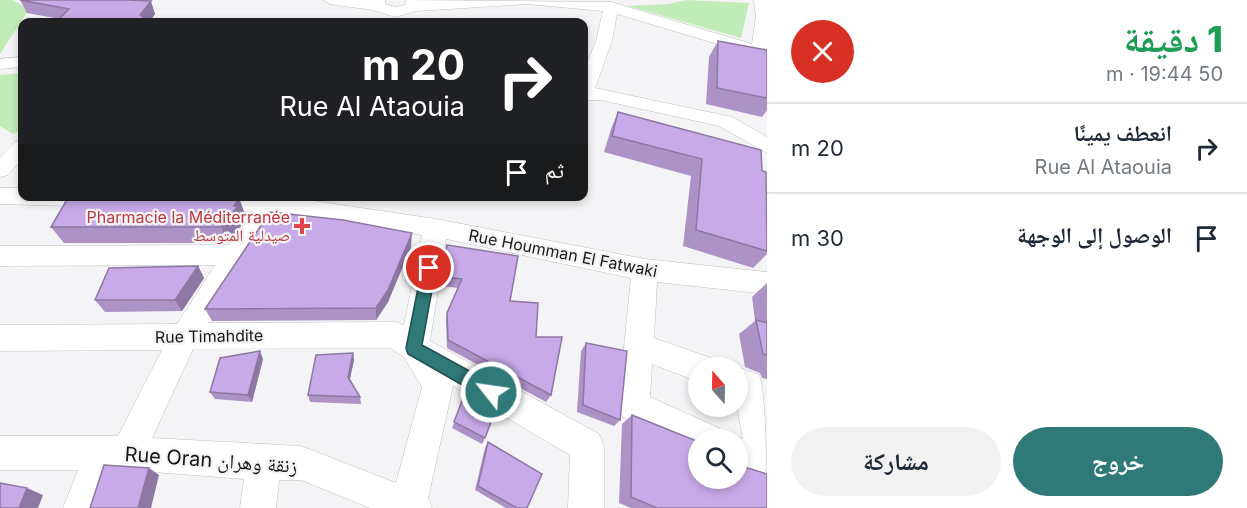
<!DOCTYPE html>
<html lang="ar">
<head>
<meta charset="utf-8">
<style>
	:root { --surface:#fff; --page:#f2f2f3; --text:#1f2937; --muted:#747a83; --line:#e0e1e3; --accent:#2f7978 }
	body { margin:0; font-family:Inter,"Noto Naskh Arabic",sans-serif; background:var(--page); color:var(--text); direction:rtl; height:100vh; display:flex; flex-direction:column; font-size:22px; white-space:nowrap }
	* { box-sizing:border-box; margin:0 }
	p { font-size:20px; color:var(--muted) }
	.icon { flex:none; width:33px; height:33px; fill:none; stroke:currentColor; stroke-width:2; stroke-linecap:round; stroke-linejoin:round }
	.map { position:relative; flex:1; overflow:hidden; direction:ltr }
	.drawer { display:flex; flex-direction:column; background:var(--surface); width:480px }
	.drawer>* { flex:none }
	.hud { position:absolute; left:18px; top:18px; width:570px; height:183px; border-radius:12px; box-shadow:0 3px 9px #0003; direction:rtl; background:#202124; color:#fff; overflow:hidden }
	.needle { width:39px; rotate:340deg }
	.controls { position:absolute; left:688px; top:357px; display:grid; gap:12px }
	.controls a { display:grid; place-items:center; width:60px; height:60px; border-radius:50%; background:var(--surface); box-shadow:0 3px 9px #0003; font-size:30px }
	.pin { position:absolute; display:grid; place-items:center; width:51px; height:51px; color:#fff; margin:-26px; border:3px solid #fff; border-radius:50%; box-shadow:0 2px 6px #0007 }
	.me { position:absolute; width:66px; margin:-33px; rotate:300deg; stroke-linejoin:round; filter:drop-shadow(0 0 4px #0008) }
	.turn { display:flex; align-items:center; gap:21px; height:126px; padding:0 24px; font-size:27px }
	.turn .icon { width:78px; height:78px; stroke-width:2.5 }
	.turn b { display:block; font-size:42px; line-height:51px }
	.then { display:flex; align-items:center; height:57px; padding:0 24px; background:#0003; gap:12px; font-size:22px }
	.round { display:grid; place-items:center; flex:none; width:63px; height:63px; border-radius:32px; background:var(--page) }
	.head { display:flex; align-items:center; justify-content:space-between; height:102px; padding:0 24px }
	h1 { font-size:36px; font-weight:800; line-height:45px; color:#1e9e55 }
	.button { display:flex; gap:12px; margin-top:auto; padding:12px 24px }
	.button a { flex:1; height:69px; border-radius:36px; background:var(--accent); color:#fff; font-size:24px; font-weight:800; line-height:69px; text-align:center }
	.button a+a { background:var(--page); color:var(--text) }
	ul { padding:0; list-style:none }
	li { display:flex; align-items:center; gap:18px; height:90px; padding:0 24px; border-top:2px solid var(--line) }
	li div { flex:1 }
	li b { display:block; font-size:22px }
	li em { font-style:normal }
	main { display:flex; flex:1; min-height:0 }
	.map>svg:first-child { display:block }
	.green { fill:#c1ecb8 }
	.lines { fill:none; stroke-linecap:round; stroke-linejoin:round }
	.minor-casing { stroke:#bebfc0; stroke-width:1 }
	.minor { fill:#fff; fill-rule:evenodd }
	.wall { fill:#ad92c8 }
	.shaded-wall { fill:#8d77a3 }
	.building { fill:#c9aae9; stroke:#8d77a3; stroke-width:1.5 }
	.route { fill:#2f7978; stroke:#1f4f4e; stroke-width:1.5 }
	.health-dot { fill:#e0444e; stroke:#f4f4f6; stroke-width:2 }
	.labels { text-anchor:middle; stroke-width:4.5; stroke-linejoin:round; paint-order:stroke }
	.health-label { font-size:16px; fill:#be3a42; stroke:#f4f4f6; text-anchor:end }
	.street-label { font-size:16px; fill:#181818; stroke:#f4f4f6 }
	.near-street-label { font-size:20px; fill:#181818; stroke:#f4f4f6 }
</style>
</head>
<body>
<main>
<section class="drawer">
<div class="head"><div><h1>1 دقيقة</h1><p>50 m · 19:44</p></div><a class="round" style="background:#d93025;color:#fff"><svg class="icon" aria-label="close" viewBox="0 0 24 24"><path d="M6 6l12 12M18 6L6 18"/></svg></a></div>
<ul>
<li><svg class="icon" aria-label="right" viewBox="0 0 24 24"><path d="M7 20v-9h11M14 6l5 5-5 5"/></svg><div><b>انعطف يمينًا</b><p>Rue Al Ataouia</p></div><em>20 m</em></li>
<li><svg class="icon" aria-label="arrive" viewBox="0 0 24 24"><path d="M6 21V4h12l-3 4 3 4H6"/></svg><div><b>الوصول إلى الوجهة</b></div><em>30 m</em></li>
</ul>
<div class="button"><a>خروج</a><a>مشاركة</a></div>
</section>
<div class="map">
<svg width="767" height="508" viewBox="0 0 767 508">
	<rect width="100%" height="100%" fill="#f4f4f6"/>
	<g class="green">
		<polygon points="0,0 12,0 29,9 0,54"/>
		<polygon points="687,0 749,3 741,38 628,6 668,4"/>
		<polygon points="22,73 22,129 13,134 0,126 0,75"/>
	</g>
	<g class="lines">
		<defs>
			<g id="minor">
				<polygon points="323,0 385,0 385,4 395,7 405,5 406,0 611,2 752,44 756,17 754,0 767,0 767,59 617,14 612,41 595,88 732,117 767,137 767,153 719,126 601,100 584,100 584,71 596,41 603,11 528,4 416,11 395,17 373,10 330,4"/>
				<polygon points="22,57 22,67 0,69 0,59"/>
				<polygon points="22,140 22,159 8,175 0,177 0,157 15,142"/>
				<polygon points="0,188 22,188 22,196 112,196 114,199 110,205 102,207 0,204"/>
				<path d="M198,196h82l156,23 209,40 122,13v22l-110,-12 -3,56 57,20 4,10h-16v14l-47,-18 -2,33 69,31 4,12h-24v13l-76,-36 -5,-11 13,-128 -185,-39 -16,102 169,93 5,12v62h-36l2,-53 -117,-69 -25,112 4,10h-62l-69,-28h-22l-3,28h-36l4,-29 -117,-9h-14l-14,38h-36l15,-38h-78v-34h118l44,-86 -162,1v-26l177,-1 38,-59 -215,1v-20l229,-1 25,-33 -55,-4 -4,-6zM279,213l143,22 -18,90 -9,-3 -187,1zM390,348l14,9 18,30 -26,96 -95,-37 -149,-8 41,-89z"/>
				<path d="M738,367l21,8c7,17 8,94 6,108l-27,-12v-31h-6l6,-3 5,2 -6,-33z"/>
			</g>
		</defs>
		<use href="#minor" class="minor-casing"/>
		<use href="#minor" class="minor"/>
	</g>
	<g class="wall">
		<polygon points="20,0 155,14 149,22 56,22 60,19 27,13"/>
		<polygon points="718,41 767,50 767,110 762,117 706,104 709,57"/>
		<polygon points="618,112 762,171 767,201 767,254 753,268 683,246 691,176 604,152 611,129"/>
		<polygon points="245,214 242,219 243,223 228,243 64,243 51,227"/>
		<polygon points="447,245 510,301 536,337 551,395 546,402 447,348 446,321 447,313 458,288 441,286"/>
		<polygon points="411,247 388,302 376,320 212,321 205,309"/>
		<polygon points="198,266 204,278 182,311 105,312 95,300"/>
		<polygon points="767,283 767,379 762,378 760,373 745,367 739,334 755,321 752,297"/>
		<polygon points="586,343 620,420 614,426 577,412 581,351"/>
		<polygon points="353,353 354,360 349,380 360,397 361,404 310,402 308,395"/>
		<polygon points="263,359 252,402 215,399 210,392"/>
		<polygon points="466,390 485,438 482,444 452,428"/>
		<polygon points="632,415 699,478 767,508 631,508 619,503 622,424"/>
		<polygon points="488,442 527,508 506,508 475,490 485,448"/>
	</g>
	<g class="shaded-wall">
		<polygon points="151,1 155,14 149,22 141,22 140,15"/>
		<polygon points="239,198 245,214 242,219 243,223 228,243 221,227"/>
		<polygon points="412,233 411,247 388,302 376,320 376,308"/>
		<polygon points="198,266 204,278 182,311 175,300"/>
		<polygon points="260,351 263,359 252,402 248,395"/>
		<polygon points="353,353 354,360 349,384 348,377"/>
		<polygon points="149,468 159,475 151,508 138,508"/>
		<polygon points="27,488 43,495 38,508 19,508"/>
	</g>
	<g class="building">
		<polygon points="20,0 128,0 151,1 140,15 145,18 141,22 56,22 69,9"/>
		<polygon points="718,41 767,50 767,98 717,88"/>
		<polygon points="618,112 761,150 762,171 766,172 767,251 696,230 702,159 612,136"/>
		<polygon points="69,196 194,196 239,198 234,206 238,206 221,227 51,227"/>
		<polygon points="270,212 343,220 412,233 388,290 376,308 205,309"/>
		<polygon points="447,245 518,256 510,301 538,303 536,337 562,337 551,395 448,340 447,313 462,279 442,277"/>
		<polygon points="198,266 175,300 95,300 109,268"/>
		<polygon points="756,320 767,323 767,355 763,354"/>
		<polygon points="586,343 627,351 620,420 583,405"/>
		<polygon points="260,351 248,395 210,392 220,358"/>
		<polygon points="353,353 348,377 360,397 308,395 316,355"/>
		<polygon points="466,390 497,406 485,438 454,422"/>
		<polygon points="632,415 699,442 699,478 738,478 738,465 767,474 767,508 657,508 631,497"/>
		<polygon points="488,442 542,474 527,508 517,508 478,486"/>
		<polygon points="104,465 149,468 138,508 90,508"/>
		<polygon points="0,483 27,488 19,508 0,508"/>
	</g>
	<polygon class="route" points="429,262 436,268 422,345 497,386 499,392 497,398 491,400 485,398 408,354 406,348 422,268"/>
	<path class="health-dot" d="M299 217h6v6h6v6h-6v6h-6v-6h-6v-6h6z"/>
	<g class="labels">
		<g class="health-label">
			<text x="290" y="223">Pharmacie la Méditerranée<tspan x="290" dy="18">صيدلية المتوسط</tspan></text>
		</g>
		<g class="street-label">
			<text transform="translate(563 253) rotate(11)" y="6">Rue Houmman El Fatwaki</text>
			<text transform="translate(209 336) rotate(-1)" y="6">Rue Timahdite</text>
		</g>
		<g class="near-street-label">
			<text transform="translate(211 460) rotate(4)" y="7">Rue Oran زنقة وهران</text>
		</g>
	</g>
</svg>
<div class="controls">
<a><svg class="needle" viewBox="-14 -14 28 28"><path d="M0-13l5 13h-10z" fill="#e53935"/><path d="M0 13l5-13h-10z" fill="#747a83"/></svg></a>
<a><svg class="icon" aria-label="search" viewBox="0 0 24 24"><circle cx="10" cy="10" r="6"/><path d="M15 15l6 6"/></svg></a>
</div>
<div class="pin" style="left:429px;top:268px;background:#d93025"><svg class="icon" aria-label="arrive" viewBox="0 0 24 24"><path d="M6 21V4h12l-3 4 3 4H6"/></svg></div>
<svg class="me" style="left:491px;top:392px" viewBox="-20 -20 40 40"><circle r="17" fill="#2f7978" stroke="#fff" stroke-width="3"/><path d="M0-11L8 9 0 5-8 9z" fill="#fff"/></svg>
<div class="hud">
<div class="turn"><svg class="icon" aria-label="right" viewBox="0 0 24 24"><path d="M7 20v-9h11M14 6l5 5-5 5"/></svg><div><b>20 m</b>Rue Al Ataouia</div></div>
<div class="then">ثم<svg class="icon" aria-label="arrive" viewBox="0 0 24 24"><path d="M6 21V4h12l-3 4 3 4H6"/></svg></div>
</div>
</div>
</main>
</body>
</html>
